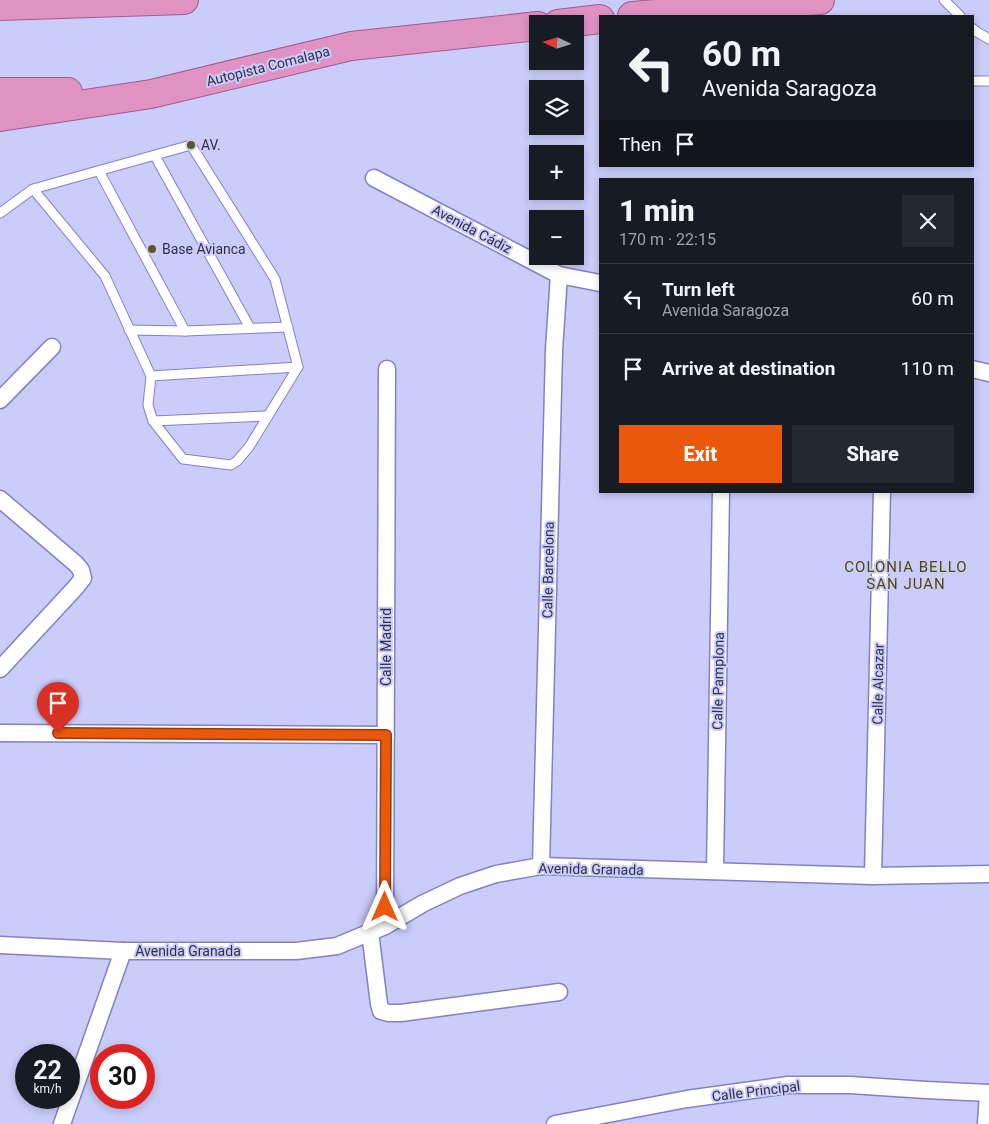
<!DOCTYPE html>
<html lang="en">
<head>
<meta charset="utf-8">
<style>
	:root { --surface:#171b24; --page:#242831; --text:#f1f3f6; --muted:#9ea1a6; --line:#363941; --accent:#ea580c }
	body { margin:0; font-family:Roboto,sans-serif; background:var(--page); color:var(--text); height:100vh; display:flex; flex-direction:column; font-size:19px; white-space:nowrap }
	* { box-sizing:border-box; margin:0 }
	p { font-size:16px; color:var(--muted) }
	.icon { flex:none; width:28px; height:28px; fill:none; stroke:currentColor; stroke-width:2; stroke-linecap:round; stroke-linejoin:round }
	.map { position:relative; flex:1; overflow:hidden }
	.side { position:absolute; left:599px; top:178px; width:375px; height:315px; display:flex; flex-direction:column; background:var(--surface); border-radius:0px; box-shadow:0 2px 8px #0003 }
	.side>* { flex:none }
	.guide { position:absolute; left:599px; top:15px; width:375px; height:152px; border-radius:0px; box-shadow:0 2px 8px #0003; background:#171b24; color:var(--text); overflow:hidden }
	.needle { width:32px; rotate:274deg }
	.buttons { position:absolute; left:529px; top:15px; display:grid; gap:10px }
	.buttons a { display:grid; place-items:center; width:55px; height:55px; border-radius:0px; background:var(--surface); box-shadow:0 2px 8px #0003; font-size:25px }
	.speed { position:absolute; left:15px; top:1044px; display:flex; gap:10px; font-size:25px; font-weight:700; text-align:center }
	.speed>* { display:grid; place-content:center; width:65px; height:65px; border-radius:50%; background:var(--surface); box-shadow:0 2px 8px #0003; line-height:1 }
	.speed small { font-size:12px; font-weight:400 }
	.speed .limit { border:8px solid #d22; background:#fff; color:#111 }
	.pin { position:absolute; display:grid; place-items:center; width:42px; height:42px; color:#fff; margin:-51px -21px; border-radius:50% 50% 50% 0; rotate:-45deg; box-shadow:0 0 5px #0007 }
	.pin .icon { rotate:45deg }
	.me { position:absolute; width:55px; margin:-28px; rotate:0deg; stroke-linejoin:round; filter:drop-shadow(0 0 4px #0008) }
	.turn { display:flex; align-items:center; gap:18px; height:105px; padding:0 20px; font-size:22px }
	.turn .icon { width:65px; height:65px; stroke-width:2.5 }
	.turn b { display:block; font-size:35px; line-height:42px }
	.then { display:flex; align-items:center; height:48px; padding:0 20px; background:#0003; gap:10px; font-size:19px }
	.round { display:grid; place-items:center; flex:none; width:52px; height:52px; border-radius:0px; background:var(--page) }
	.head { display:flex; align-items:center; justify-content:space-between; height:85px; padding:0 20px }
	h1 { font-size:30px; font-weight:800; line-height:38px }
	.button { display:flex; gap:10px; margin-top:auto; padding:10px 20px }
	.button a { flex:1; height:58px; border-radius:0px; background:var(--accent); color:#fff; font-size:20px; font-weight:800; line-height:58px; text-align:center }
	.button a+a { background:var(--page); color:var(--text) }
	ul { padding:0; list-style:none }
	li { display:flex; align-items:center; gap:15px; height:70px; padding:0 20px; border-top:1px solid var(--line) }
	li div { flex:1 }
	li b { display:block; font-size:19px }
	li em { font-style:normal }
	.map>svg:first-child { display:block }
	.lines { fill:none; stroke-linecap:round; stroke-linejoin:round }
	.service-casing { stroke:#8181c5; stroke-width:11 }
	.minor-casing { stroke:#8181c5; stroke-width:19 }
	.trunk-casing { stroke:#9d5e90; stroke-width:30 }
	.service { stroke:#fff; stroke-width:9 }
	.minor { stroke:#fff; stroke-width:16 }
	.trunk { stroke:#e092c3; stroke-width:28 }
	.route-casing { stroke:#983908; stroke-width:12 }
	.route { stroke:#ea580c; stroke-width:9 }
	.poi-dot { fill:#5d5724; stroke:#caccf9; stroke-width:2 }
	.labels { text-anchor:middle; stroke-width:4; stroke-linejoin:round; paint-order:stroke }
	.street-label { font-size:14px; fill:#30304d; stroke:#caccf9 }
	.poi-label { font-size:14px; fill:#30304d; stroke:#caccf9; text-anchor:start }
	.neighbourhood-label { font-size:15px; letter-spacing:1px; fill:#504a09; stroke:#caccf9 }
</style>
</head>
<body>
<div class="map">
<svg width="989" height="1124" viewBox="0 0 989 1124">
	<rect width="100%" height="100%" fill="#caccf9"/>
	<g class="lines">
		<defs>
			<g id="service">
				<polyline points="944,0 960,16"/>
				<polyline points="972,28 977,32 989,39"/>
				<polyline points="972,81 989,81"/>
				<polyline points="155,156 250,328"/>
				<polyline points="99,171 185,331"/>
				<polyline points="0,213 33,189 191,145 275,279 298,367 249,447 237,461 231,465 183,459 153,421 148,405 151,376 105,276 33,189"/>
				<polyline points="129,330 185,331 288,327"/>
				<polyline points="151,376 298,367"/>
				<polyline points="153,421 268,416"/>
			</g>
			<g id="minor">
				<polyline points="374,178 559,275 600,283"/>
				<polyline points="972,369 989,373"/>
				<polyline points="0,400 52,347"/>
				<polyline points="0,499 76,564 81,570 83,578 76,587 0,669"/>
				<polyline points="0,733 386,735"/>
				<polyline points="541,866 554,350 559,275"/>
				<polyline points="715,871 721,491"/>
				<polyline points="873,876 882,491"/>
				<polyline points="385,926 387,369"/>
				<polyline points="370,932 379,1004 381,1011 389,1013 401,1013 559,992"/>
				<polyline points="0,945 123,951 296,951 337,946 385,926 422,904 460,886 496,874 541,866 873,876 989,874"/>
				<polyline points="62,1124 123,951"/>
				<polyline points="555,1124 687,1099 788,1085 850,1085 926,1090 989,1093"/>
				<polyline points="986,1124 988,1093"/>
			</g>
			<g id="trunk">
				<polyline points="0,6 184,0"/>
				<polyline points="632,16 820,0"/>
				<polyline points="558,24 600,19"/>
				<polyline points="0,92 68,92"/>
				<polyline points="0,117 151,94 351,46 538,26"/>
			</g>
		</defs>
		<use href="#service" class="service-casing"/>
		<use href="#minor" class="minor-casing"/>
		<use href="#trunk" class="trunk-casing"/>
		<use href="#service" class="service"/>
		<use href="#minor" class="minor"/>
		<use href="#trunk" class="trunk"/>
	</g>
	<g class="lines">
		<defs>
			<polyline id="route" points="58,733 386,735 385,907"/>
		</defs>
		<use href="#route" class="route-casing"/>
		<use href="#route" class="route"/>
	</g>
	<g class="poi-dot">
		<circle cx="191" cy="145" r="5"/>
		<circle cx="152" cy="249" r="5"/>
	</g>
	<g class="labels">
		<g class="street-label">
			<text transform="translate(268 66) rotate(-14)" y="5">Autopista Comalapa</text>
			<text transform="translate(472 229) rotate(28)" y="5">Avenida Cádiz</text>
			<text transform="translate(548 570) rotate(-89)" y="5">Calle Barcelona</text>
			<text transform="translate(386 647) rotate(-90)" y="5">Calle Madrid</text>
			<text transform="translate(718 681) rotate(-89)" y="5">Calle Pamplona</text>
			<text transform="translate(878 684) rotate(-89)" y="5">Calle Alcazar</text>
			<text transform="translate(591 869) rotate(1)" y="5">Avenida Granada</text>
			<text x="188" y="956">Avenida Granada</text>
			<text transform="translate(756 1091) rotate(-7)" y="5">Calle Principal</text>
		</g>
		<g class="poi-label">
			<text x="201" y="150">AV.</text>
			<text x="162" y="254">Base Avianca</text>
		</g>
		<g class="neighbourhood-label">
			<text x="906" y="572">COLONIA BELLO<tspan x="906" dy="17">SAN JUAN</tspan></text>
		</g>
	</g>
</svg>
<div class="buttons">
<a><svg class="needle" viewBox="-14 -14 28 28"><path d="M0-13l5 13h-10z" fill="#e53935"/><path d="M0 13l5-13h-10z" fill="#9ea1a6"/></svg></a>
<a><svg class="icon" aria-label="layers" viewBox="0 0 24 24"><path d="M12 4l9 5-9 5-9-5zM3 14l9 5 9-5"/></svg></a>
<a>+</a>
<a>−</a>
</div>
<div class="speed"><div>22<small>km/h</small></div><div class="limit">30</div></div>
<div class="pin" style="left:58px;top:733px;background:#d93025"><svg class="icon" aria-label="arrive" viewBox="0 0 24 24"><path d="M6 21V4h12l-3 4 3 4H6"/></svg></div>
<svg class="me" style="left:385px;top:907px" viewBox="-20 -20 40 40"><path d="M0-17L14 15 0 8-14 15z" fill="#ea580c" stroke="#fff" stroke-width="4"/></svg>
<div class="guide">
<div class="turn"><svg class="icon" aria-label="left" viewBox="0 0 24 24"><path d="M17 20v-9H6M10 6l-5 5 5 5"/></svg><div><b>60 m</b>Avenida Saragoza</div></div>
<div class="then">Then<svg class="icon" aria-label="arrive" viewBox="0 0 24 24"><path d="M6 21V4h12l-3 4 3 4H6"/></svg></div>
</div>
<section class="side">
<div class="head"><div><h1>1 min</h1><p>170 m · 22:15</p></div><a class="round"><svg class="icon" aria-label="close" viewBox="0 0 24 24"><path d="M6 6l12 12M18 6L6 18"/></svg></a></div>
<ul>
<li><svg class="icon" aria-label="left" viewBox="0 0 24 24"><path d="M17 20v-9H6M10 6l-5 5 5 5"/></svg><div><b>Turn left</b><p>Avenida Saragoza</p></div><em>60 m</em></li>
<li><svg class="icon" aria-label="arrive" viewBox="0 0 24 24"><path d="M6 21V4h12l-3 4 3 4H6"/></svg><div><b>Arrive at destination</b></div><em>110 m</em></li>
</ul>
<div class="button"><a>Exit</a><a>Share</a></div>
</section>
</div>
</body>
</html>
